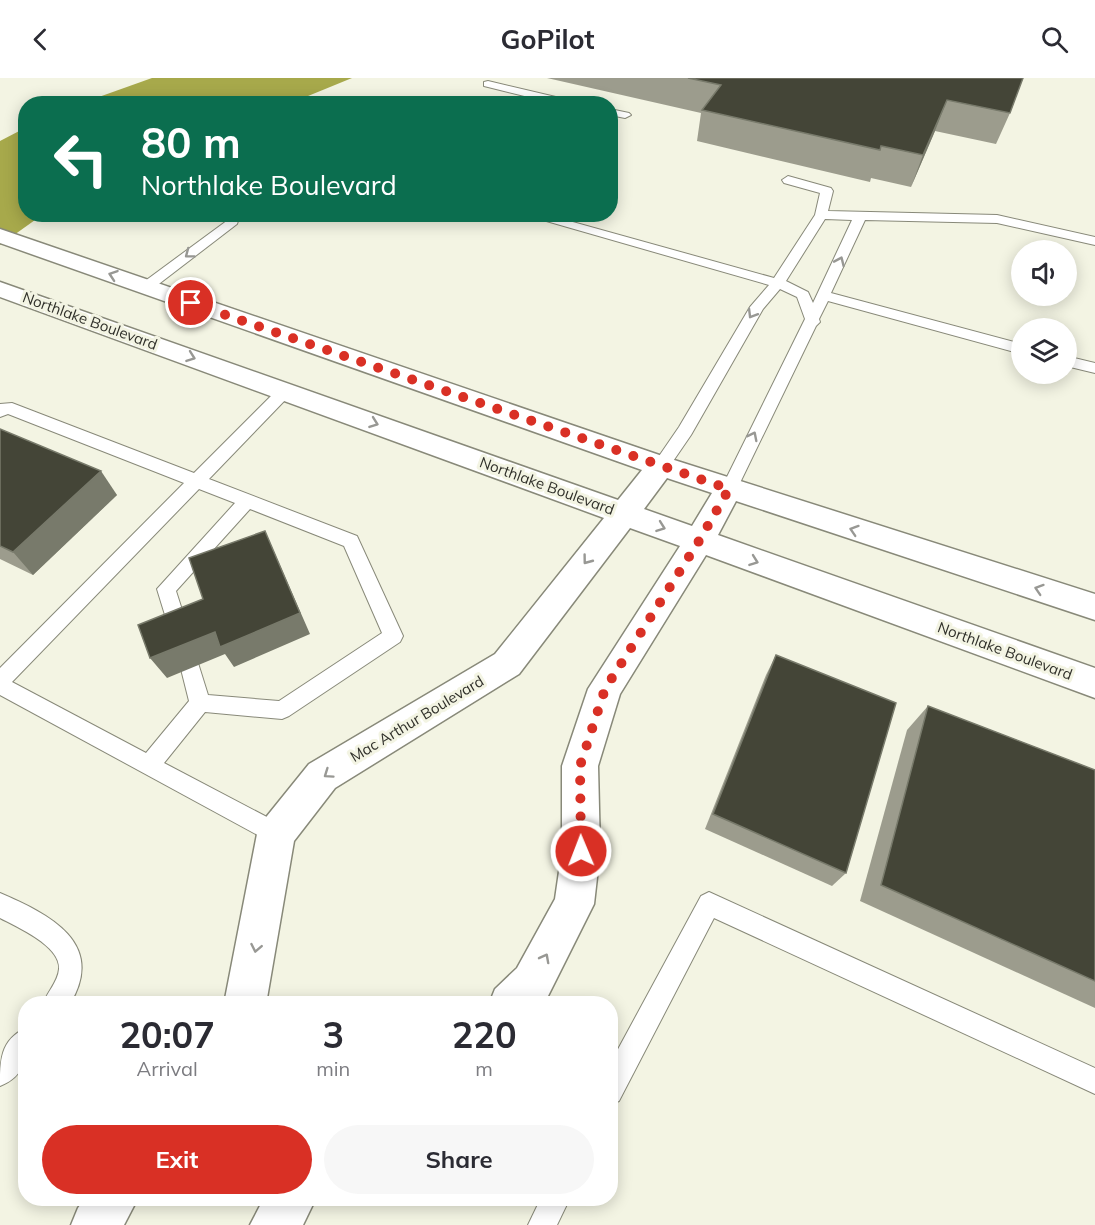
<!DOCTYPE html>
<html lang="en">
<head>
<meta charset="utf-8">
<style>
	:root { --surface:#fff; --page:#f7f7f7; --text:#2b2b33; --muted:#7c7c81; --accent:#d93025 }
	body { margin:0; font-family:Mulish,sans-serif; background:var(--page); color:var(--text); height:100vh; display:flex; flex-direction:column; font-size:22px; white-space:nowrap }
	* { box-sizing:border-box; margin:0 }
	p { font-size:20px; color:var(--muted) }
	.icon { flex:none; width:33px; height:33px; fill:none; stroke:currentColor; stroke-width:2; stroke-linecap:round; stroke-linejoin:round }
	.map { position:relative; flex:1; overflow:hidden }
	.panel { position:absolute; left:18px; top:918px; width:600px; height:210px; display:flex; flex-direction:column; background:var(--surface); border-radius:24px; box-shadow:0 3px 15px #0003 }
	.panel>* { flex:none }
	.hud { position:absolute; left:18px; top:18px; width:600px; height:126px; border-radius:24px; box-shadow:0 3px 15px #0003; background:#0b6e4f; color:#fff; overflow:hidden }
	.buttons { position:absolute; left:1011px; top:162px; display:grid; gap:12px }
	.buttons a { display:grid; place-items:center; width:66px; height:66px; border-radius:50%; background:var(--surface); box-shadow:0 3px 15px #0003; font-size:30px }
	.pin { position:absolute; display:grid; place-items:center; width:51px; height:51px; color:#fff; margin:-26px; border:3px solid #fff; border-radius:50%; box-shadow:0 2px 6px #0007 }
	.me { position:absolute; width:66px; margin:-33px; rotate:359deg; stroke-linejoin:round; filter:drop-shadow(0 0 4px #0008) }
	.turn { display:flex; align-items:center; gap:21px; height:126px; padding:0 24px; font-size:27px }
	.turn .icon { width:78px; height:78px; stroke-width:2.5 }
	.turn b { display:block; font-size:42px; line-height:51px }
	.eta { display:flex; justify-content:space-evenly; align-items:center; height:102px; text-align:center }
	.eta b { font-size:36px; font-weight:700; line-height:42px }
	.primary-button { display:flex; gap:12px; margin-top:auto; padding:12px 24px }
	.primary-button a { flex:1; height:69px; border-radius:36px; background:var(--accent); color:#fff; font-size:24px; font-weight:700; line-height:69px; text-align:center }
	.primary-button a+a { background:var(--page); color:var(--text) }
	header { display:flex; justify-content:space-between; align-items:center; height:78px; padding:0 24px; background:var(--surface); font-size:27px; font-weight:700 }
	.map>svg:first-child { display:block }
	.water { fill:#a7a94b }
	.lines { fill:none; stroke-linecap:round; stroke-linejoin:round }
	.lane-casing { stroke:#888979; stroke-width:2 }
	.secondary-casing { stroke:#888979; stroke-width:3 }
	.lane { fill:#fff; fill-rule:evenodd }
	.secondary { fill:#fff; fill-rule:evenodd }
	.wall { fill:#9c9c8d }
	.shaded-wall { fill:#787a6b }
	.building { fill:#444537; stroke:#787a6b; stroke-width:1.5 }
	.oneway { stroke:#989894 }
	.route { stroke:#d93025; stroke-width:10; stroke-dasharray:0 18 }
	.labels { text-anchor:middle; stroke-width:6; stroke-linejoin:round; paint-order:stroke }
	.street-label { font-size:15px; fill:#30302a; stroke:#f3f4e3 }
</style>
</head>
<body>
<header><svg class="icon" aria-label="back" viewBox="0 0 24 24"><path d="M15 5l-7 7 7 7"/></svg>GoPilot<svg class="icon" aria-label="search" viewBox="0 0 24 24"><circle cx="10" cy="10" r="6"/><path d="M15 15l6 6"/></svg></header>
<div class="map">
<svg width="1095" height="1147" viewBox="0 0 1095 1147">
	<rect width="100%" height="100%" fill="#f3f4e3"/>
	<g class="water">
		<polygon points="152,0 352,0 291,25 82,25"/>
		<polygon points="25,50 26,136 42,137 0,167 0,63"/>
	</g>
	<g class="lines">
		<defs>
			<g id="lane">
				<polygon points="488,3 577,24 578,26 557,26 484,8 484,4"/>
				<polygon points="610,31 629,35 631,37 625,40 610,37"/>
				<path d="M788,98l43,12 2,3 -5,20 169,4 98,22v8l-98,-22 -132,-3 -34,73 191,51v10l-194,-53 -9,18 1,3 -4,4 -79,163 -2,4 -6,2 -6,-2 -2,-4 84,-170 -8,-22 -17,-8 -17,20 -72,126 -24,35h-12l-2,-4 2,-4 24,-35 71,-120 19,-22 -247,-71h22l230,64 41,-63 5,-22 -36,-10 -2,-3zM825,141l27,1 -39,83 -5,-11 -22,-11z"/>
				<polygon points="232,139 237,140 238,143 237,146 151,212 141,212 139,209 141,206"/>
				<polygon points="1066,278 1095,285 1095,295 1066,288"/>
				<path d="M285,308l8,5 -3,4 -81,84 148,57 46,100 -3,6 -111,74 -7,3 -77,-7 -41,51 120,63 3,8 -3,8 -8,3 -276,-150v-27l184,-185 -176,-69 -8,3v-13l12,-1 182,70 86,-86zM199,411l36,14 -78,86 16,52 7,2 7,-2 3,-6 -14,-44 74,-82 94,37 38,87 -103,68 -71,-6 -10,-32 -7,-3 -7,3 -3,6 8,32 -43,52 -134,-71z"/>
				<polygon points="709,814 1095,990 1095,1016 714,840 619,1023 610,1027 610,986 701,818"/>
				<path d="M0,815c49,21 107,50 70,111h-27c4,-12 15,-22 16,-35 2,-23 -42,-42 -59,-51z"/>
				<path d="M26,950c0,26 2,47 -26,58 0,-25 0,-46 26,-58z"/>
				<polygon points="541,1120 570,1120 557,1147 528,1147"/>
			</g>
			<g id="secondary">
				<path d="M0,151l671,230 424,135v26l-359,-119 -18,34 377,133v30l-389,-143 -86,139 -22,72 2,85 -6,53 -47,94 -6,6h-52l6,-15 22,-21 38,-69 7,-48v-85l26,-77 92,-143 -50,-18 -111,146 -184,114 -41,53 -28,163h-42l33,-170 6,-13 46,-57 186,-110 109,-136 -604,-221v-15l618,218 24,-30 -642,-227zM667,400l45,15 -20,33 -48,-17z"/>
				<polygon points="85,1120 138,1120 124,1147 71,1147 78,1130"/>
				<polygon points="264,1120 316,1120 303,1147 250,1147"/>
			</g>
		</defs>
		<use href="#lane" class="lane-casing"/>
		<use href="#secondary" class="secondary-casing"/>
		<use href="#lane" class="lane"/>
		<use href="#secondary" class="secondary"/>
	</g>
	<g class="wall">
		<polygon points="547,0 1023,0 1010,35 996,66 935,53 911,109 871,100 870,104 697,63 701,35"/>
		<polygon points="0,351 117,417 33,497 0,481"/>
		<polygon points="776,577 846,795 832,808 705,751 766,597"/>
		<polygon points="928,628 1095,692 1095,930 860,823 907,652"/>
	</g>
	<g class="shaded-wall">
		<polygon points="947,22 935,53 911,109 923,77"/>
		<polygon points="101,393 117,417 33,497 13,474"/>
		<polygon points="265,453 310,556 234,589 225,576 167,600 150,580"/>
	</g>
	<g class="building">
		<polygon points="688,0 1023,0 1010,35 947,22 923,77 881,68 880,72 702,32 721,7"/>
		<polygon points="0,351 101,393 13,474 0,468"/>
		<polygon points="265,453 300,535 220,569 215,554 150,580 138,547 203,521 189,480"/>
		<polygon points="776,577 896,625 846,795 713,736"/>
		<polygon points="928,628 1095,692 1095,903 881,807"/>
	</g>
	<defs><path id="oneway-chevron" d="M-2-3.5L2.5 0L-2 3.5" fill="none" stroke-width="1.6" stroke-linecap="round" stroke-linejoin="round" transform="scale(1.5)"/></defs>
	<g class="oneway">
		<use href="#oneway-chevron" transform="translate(189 176) rotate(143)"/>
		<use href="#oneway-chevron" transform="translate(840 183) rotate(-66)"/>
		<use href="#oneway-chevron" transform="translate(113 197) rotate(-161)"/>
		<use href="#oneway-chevron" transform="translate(752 236) rotate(121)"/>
		<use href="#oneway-chevron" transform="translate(191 279) rotate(20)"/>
		<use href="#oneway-chevron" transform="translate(374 345) rotate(20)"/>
		<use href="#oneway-chevron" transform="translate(753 358) rotate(-63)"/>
		<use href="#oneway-chevron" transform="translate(661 449) rotate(20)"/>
		<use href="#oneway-chevron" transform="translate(854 452) rotate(-162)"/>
		<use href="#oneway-chevron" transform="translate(587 482) rotate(127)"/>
		<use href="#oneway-chevron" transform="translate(754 483) rotate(20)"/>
		<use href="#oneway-chevron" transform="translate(1039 511) rotate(-162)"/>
		<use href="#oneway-chevron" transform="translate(328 696) rotate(145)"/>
		<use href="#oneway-chevron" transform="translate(256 870) rotate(101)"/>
		<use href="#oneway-chevron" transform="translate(545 880) rotate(-62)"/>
	</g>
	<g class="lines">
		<polyline class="route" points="191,225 729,411 699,463 605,611 580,688 581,773"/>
	</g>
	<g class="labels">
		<g class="street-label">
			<text transform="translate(90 243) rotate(20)" y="5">Northlake Boulevard</text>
			<text transform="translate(547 408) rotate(20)" y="5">Northlake Boulevard</text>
			<text transform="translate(1005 573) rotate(20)" y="5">Northlake Boulevard</text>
			<text transform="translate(417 641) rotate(-31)" y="5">Mac Arthur Boulevard</text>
		</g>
	</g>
</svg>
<div class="buttons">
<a><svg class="icon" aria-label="sound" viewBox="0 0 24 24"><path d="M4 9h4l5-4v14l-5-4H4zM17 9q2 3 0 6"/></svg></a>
<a><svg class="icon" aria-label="layers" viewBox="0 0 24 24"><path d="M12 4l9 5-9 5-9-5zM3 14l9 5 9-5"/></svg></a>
</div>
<div class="pin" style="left:191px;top:225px;background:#d93025"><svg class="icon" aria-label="arrive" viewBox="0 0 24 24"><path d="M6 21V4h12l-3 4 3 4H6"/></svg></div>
<svg class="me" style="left:581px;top:773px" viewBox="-20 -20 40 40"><circle r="17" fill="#d93025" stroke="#fff" stroke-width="3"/><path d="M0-11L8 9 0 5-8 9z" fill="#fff"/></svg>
<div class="hud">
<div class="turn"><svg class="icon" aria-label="left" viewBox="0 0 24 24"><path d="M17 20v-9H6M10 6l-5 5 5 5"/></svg><div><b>80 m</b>Northlake Boulevard</div></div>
</div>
<section class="panel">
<div class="eta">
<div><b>20:07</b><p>Arrival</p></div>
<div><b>3</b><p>min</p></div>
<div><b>220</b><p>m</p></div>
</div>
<div class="primary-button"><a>Exit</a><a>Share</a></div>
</section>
</div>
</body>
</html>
